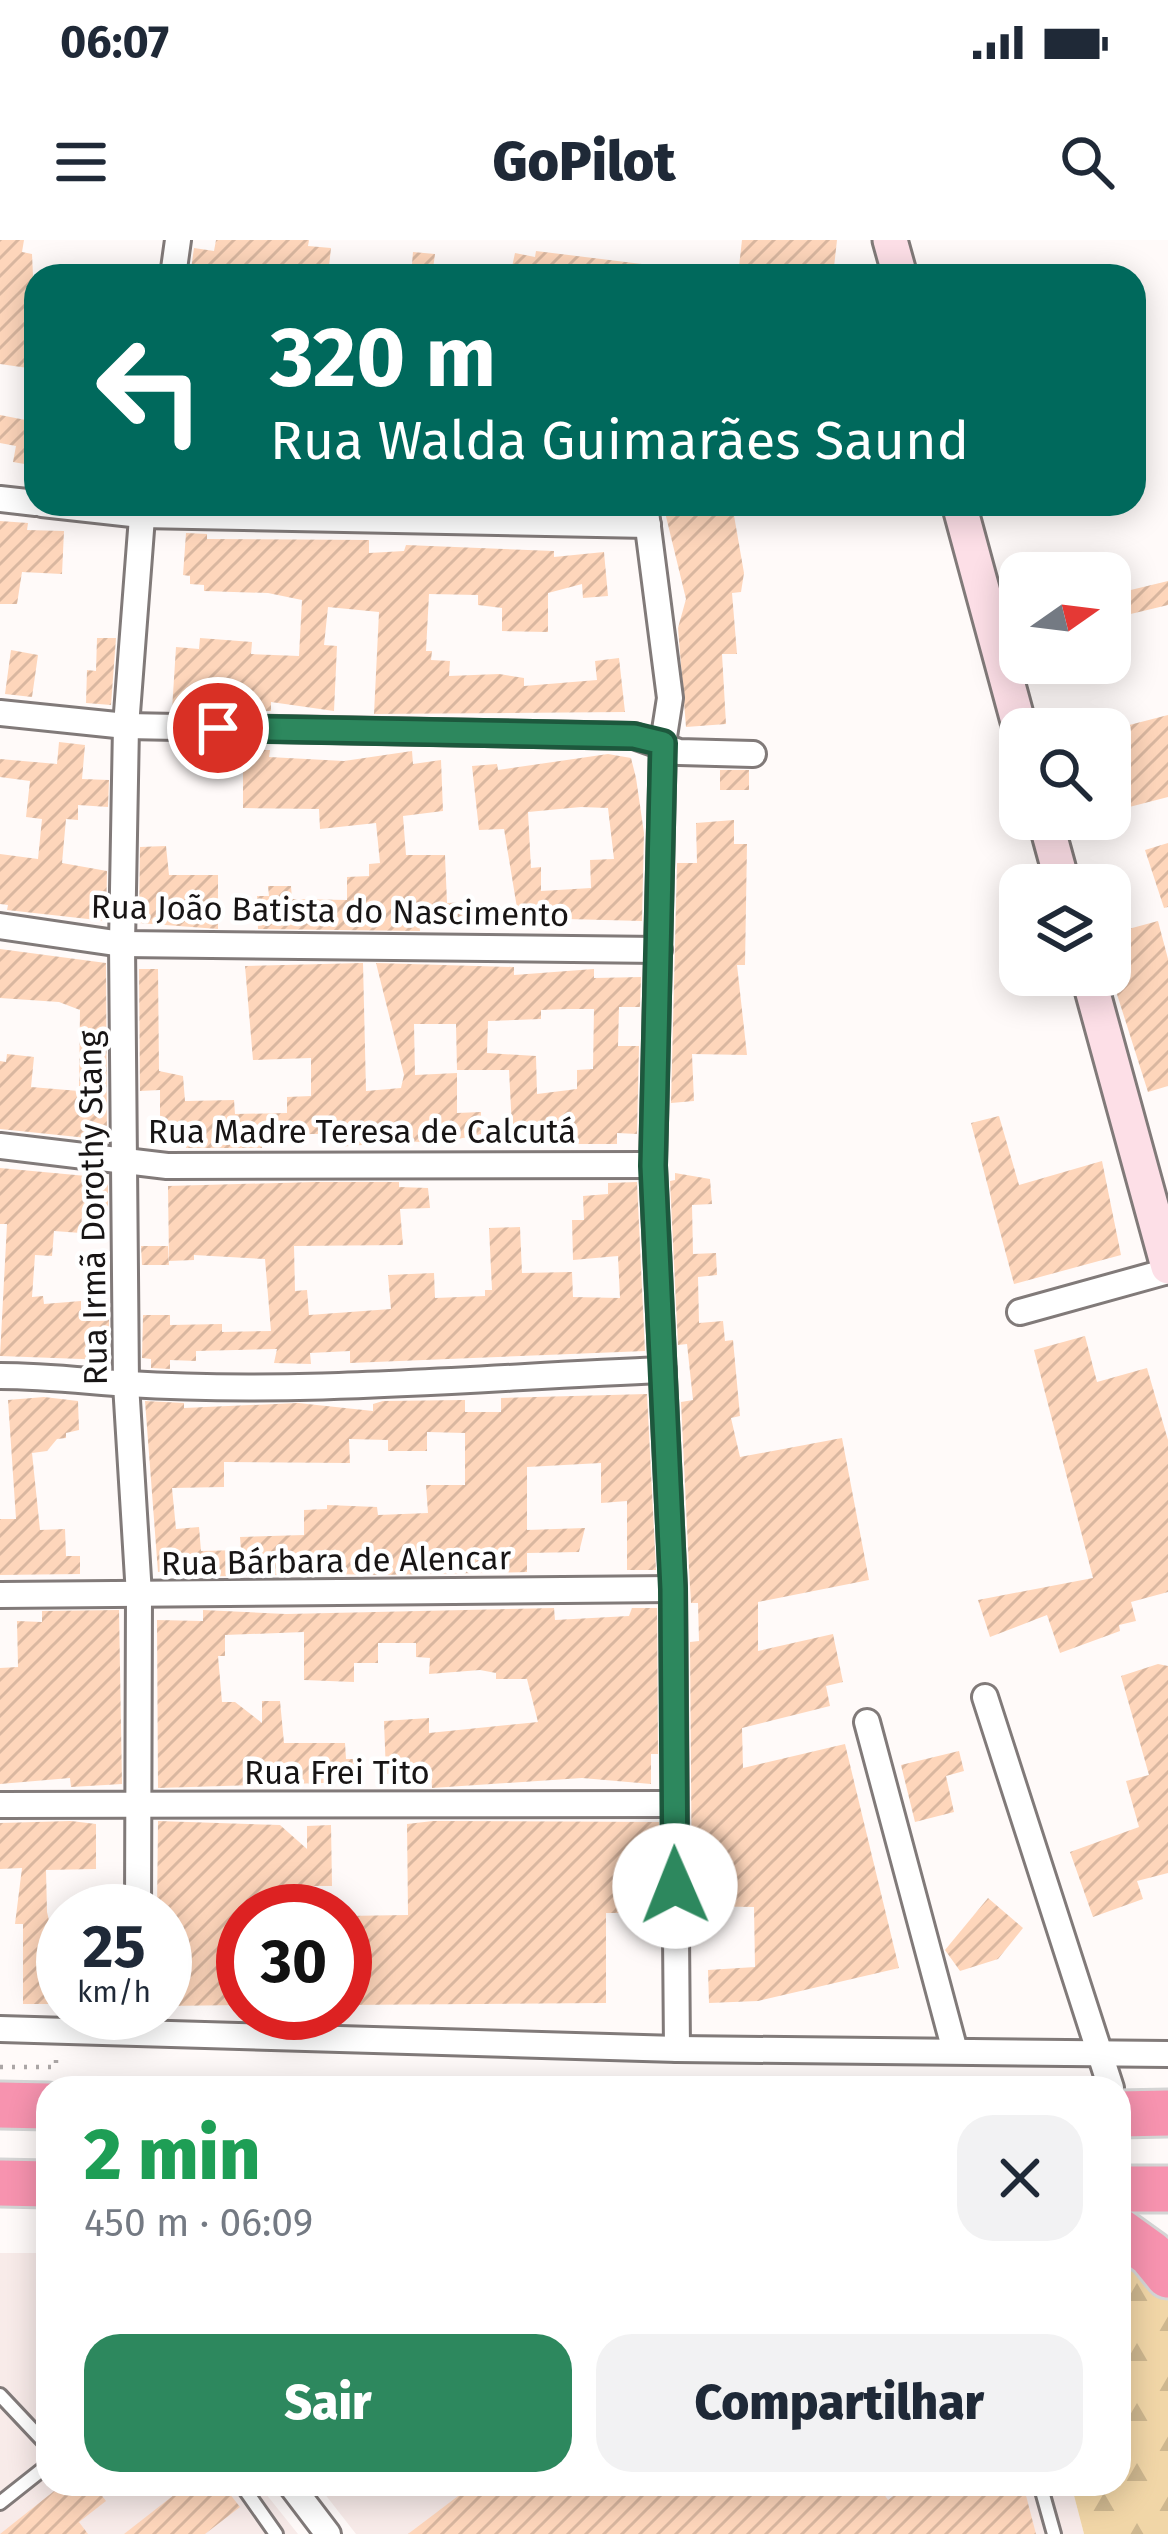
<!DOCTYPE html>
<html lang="pt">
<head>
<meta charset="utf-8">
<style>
	:root { --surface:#fff; --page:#f2f2f3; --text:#1f2937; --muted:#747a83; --accent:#2d885e }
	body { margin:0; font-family:"Fira Sans",sans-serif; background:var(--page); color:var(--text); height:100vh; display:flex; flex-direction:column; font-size:45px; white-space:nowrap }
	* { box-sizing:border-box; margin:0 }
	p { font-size:39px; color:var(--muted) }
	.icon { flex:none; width:66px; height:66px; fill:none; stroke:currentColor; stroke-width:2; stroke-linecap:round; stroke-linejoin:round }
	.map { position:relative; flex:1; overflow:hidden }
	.panel { position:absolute; left:36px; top:1836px; width:1095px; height:420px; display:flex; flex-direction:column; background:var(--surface); border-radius:36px; box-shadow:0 6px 30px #0003 }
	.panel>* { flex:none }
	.banner { position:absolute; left:24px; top:24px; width:1122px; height:252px; border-radius:36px; box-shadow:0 6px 30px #0003; background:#00695c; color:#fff; overflow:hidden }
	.needle { width:78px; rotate:76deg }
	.fabs { position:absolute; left:999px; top:312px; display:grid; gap:24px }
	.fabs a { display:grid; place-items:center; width:132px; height:132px; border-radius:24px; background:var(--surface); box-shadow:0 6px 30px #0003; font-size:60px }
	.speed { position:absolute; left:36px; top:1644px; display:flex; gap:24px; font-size:60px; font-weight:700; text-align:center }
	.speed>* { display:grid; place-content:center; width:156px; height:156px; border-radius:50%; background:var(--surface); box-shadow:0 6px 30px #0003; line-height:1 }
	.speed small { font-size:30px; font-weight:400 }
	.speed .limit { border:18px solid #d22; background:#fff; color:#111 }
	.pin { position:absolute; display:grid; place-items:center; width:102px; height:102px; color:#fff; margin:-51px; border:6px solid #fff; border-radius:50%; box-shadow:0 3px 12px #0007 }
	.me { position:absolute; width:132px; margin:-66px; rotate:359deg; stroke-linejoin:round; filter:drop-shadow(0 0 9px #0008) }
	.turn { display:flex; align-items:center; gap:42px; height:252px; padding:0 48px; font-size:54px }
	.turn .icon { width:156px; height:156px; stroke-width:2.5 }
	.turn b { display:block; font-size:84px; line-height:102px }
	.round { display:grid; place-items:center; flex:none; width:126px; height:126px; border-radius:36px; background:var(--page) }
	.headline { display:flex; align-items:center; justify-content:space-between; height:204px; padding:0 48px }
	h1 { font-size:72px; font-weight:800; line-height:90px; color:#1e9e55 }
	.button { display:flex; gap:24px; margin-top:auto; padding:24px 48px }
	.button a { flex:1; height:138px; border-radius:36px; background:var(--accent); color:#fff; font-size:48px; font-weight:800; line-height:138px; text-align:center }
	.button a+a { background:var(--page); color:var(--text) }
	.status { display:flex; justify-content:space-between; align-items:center; height:84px; padding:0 60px; background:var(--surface); direction:ltr }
	.status svg { height:33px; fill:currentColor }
	header { display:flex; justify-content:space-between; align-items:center; height:156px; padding:0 48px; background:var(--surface); font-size:54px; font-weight:800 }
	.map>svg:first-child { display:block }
	.built { fill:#f8ebe9 }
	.forest { fill:url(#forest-firs) }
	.building { fill:url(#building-hatch); fill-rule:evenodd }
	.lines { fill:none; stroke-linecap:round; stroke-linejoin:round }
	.lane-casing { stroke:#817a79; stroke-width:18 }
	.street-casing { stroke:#817a79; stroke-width:30 }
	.secondary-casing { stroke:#817a79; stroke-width:39 }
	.highway-casing { stroke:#d5d5d5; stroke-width:51 }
	.path { stroke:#aba6a6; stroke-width:4.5; stroke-dasharray:3 9; stroke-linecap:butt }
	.lane { stroke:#fff; stroke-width:12 }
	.street { stroke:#fff; stroke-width:24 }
	.secondary { stroke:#fddfe7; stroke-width:33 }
	.highway { stroke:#f793af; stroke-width:45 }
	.route-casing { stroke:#1d583d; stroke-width:30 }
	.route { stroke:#2d885e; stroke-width:21 }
	.labels { text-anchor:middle; stroke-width:9; stroke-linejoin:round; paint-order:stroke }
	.street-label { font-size:33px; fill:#181515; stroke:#fff }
</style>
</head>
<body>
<div class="status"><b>06:07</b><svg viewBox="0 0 49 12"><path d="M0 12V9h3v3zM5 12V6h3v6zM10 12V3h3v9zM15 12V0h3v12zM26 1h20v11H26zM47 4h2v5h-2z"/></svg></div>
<header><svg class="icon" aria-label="menu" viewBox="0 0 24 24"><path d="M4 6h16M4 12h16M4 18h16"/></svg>GoPilot<svg class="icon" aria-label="search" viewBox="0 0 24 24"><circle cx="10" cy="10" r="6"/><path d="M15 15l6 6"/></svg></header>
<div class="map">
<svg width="1168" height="2294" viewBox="0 0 1168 2294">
	<defs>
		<pattern id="forest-firs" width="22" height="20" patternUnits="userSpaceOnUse" patternTransform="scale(3)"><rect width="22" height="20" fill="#f1d6a7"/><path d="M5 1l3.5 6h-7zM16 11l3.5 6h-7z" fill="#ceb78f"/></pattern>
		<pattern id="building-hatch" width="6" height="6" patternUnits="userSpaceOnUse" patternTransform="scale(3)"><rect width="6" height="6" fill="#fed6bb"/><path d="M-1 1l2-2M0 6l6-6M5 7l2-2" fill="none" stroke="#d9b7a0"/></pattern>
	</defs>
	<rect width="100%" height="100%" fill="#fffaf9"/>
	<g class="built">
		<polygon points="0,2013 48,2013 48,2244 258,2244 298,2294 0,2294"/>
		<polygon points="317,2244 1071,2244 1084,2294 356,2294"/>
	</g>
	<polygon class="forest" points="1119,2006 1168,2052 1168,2294 1084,2294 1071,2244 1119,2244"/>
	<g class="building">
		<polygon points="0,0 24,0 22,12 32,14 36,100 28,128 0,124"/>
		<polygon points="216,0 309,0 308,6 331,8 328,36 190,36 194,8 214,11"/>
		<polygon points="742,0 837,0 833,36 738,36"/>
		<polygon points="536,11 650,25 649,36 510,36 515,13 535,17"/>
		<polygon points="413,12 435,14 432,36 411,36"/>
		<polygon points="0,175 36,182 36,226 13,222 16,206 0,203"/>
		<polygon points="663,264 732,264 744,333 741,352 732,353 737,414 722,414 726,484 686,487 678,388 686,359"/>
		<polygon points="0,281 28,283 27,290 64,291 62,334 22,332 17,364 0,364"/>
		<polygon points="186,293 207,294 207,299 369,300 369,313 404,311 406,305 554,311 554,317 604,312 608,356 583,358 582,344 548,353 548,392 502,391 502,368 478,365 478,355 429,354 426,411 432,411 431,420 450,421 449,436 499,434 524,438 524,446 597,440 595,421 619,418 625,472 374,474 379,372 328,367 324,405 337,406 334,471 271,462 271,471 172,470 176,407 199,409 200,398 252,402 251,414 299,416 302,360 268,353 204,351 204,345 190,344 190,336 183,335"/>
		<polygon points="1168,341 1168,365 1110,379 1110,355"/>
		<polygon points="97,398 116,398 111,465 86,463 87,430 96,431"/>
		<polygon points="11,410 38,415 32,457 5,454"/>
		<polygon points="1168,475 1168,557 1110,572 1110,490"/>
		<polygon points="59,502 85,505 82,539 109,540 108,567 78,565 78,580 66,579 62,623 107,631 106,681 7,670 8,665 0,664 0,614 38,619 42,579 26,577 30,541 0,537 0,519 57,524"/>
		<polygon points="243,510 270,510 269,517 344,521 412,511 413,524 441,520 443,571 403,576 406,615 445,615 447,663 468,662 468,682 419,682 420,691 258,689 257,656 269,656 268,646 291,646 292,659 347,660 347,637 369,636 369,624 380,623 376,583 320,589 319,569 243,568"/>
		<path d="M608,514l23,4 5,20 8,55 -2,88 -75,-2 -25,5v-11l-24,1 -14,-85 -25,1 -7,-64 25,-2 1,6zM581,567l27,1 6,51 -24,1 1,28 -50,3v-24l-10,1 -3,-56z"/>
		<rect x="720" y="530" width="29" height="20"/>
		<polygon points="734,580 734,604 747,604 745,725 737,725 747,815 692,814 694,861 671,863 677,623 697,623 696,583"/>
		<polygon points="1168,603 1168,667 1164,668 1145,610"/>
		<polygon points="166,606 169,635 218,635 218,689 139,683 140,607"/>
		<polygon points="1158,681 1168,719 1168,846 1148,852 1115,748 1122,747 1110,694"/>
		<polygon points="0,709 106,723 107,900 0,889 0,821 6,822 7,814 34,817 31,847 79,851 80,770 59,762 0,758"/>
		<path d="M363,723l3,128 35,-3 3,-13 -28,-112 138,4v8l80,-6v9l47,-1 -1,30h-21l-1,39h21l-2,88 -20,-1v11h-40v-9l-38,1 -1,-9 -26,1 -3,-58h-52l-1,-46h-42l1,51 42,-2v40l24,-1v22l-41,9 -78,-4v6l-25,2 -1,-13h-24l-50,2v12h-76l-1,-15h-25v-43l-20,1 -1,-122h19l1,102 24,5 2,25 49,-1 1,14 52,-1v-16l24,-1v-38l-58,2 -8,-94zM568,769h26l-1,60 -16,1v19l-40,5 -1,-38 -49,-3 1,-32 53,-2v-9z"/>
		<polygon points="999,876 1019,945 1102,921 1121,1015 1014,1044 971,883"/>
		<polygon points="0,928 108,938 108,976 82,973 81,993 54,991 52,1016 35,1015 32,1057 43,1056 44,1064 81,1061 81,1079 109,1079 109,1120 0,1116 7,984 0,984"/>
		<polygon points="675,933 710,939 712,964 692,965 693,1014 716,1013 717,1035 698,1037 699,1083 723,1081 725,1101 733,1100 740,1176 731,1178 740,1217 842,1198 869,1340 758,1362 758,1411 833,1394 843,1442 826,1446 830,1466 742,1488 743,1528 845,1504 899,1728 758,1761 709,1763 708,1730 755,1727 754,1667 692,1666 690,1402 699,1401 698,1363 691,1363 689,1329 681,1162 693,1160 687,1104 678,1105 670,941 675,940"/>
		<polygon points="314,942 399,942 399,947 428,948 430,968 400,969 403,1005 294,1006 295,1051 307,1050 309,1075 391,1069 388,1035 434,1033 435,1058 485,1056 485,1050 492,1050 489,988 520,987 522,1033 572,1032 573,1057 620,1058 618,1016 573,1020 572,980 584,980 583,956 608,954 608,943 637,942 645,1111 350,1123 350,1111 310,1113 311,1124 274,1123 277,1109 196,1111 196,1121 170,1120 170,1129 151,1128 151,1119 142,1118 143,1075 170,1075 170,1085 222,1084 222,1092 271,1091 265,1019 194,1015 194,1020 169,1021 168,946"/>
		<polygon points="141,1006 168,1006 169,1025 142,1025"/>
		<polygon points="1085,1096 1097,1142 1147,1128 1168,1200 1168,1352 1131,1362 1136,1381 1119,1385 1120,1391 1060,1413 1047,1375 990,1397 978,1360 1093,1338 1034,1110"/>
		<path d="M647,1154l9,176h-29v-69l-26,2v-40l-74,4v63l58,-2 -6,24 -52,1v19l-146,3 -52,-1v-7l-52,1v7l-97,2 -1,-7 -21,2 -13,-171 39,2v5l114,-5 75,8v-7l10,-3 82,-1v12h36v-14zM427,1192l38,1v52h-39l2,28 -50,2 -1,-8 -50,-2v4l-23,1v25l-64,2 1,13 -40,1 -2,-24 -23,2 -4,-41 52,-1v-25l126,1 -1,-24 39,1v11h39z"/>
		<polygon points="44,1157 78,1161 79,1190 66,1193 66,1198 57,1199 47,1211 32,1213 40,1290 65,1289 66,1316 80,1316 80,1334 0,1335 0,1279 16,1279 8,1160"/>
		<polygon points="554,1368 555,1380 629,1376 632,1368 657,1368 658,1514 651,1514 651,1544 582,1538 432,1548 431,1531 386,1534 384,1481 429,1478 429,1493 538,1482 527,1439 496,1439 496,1433 480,1430 429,1434 430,1418 416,1417 416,1403 378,1403 378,1423 354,1423 354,1442 304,1440 304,1392 225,1395 225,1416 218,1416 222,1462 235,1462 262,1483 262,1461 280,1461 284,1503 345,1503 346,1519 356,1519 357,1542 158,1548 157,1380 203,1381 203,1370 286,1374"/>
		<polygon points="119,1370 122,1544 71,1547 70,1538 0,1544 0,1428 18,1427 17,1381 42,1382 42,1371"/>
		<polygon points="1158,1424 1168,1426 1168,1633 1137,1641 1143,1659 1093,1677 1070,1612 1139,1587 1126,1541 1149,1535 1121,1436"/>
		<polygon points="959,1511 964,1531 946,1536 954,1572 915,1582 901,1525"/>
		<polygon points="71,1581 96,1584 96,1629 46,1630 47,1672 54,1702 63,1702 63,1764 23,1764 23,1684 15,1684 22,1628 0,1629 0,1583"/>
		<polygon points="158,1581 280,1585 307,1609 307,1586 331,1585 332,1646 307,1646 307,1671 243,1671 243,1765 165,1766 165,1671 157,1671"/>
		<polygon points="433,1581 659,1582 659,1673 606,1673 606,1763 345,1765 345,1676 408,1675 407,1584"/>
		<polygon points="988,1658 1023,1688 998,1719 960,1731 945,1710"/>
		<polygon points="63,2244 93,2244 106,2261 79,2282 88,2294 0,2294"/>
		<polygon points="188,2244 222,2244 240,2267 205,2294 124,2294"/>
		<polygon points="474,2244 877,2244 888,2260 909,2244 1023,2244 1036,2294 408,2294"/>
	</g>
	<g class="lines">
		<defs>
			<g id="lane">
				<polyline points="0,2155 48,2206"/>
				<polyline points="241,2244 276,2294"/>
				<polyline points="1040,2244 1054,2294"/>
				<polyline points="0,2263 48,2225"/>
			</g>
			<g id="street">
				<polyline points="173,36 178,0"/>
				<polyline points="0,259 36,263"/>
				<polyline points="42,264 141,275 648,285"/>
				<polyline points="645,264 670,458 663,503 653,925 673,1349 677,1809"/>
				<polyline points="0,473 126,486 634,496 679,512 753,514"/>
				<polyline points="0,686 122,704 659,710"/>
				<polyline points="0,906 167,926 653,925"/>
				<polyline points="1020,1072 1168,1031"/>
				<path d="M0,1136c44,0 85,5 128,8 177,11 358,-7 535,-14"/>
				<polyline points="0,1355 673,1349"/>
				<polyline points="985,1457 1111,1848"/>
				<polyline points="867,1482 955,1811"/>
				<polyline points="0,1565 674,1564"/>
				<polyline points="138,1671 139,1355 126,1144 122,704 126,486 143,264"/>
				<polyline points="0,1789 677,1809 1168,1814"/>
				<polyline points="290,2244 328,2294"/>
			</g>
			<g id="secondary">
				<polyline points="890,0 900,36"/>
				<polyline points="959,264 1020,489"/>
				<polyline points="1045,579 1063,645"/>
				<polyline points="1088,735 1168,1027"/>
			</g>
			<g id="highway">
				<polyline points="0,1865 48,1866"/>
				<polyline points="1119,1874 1168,1873"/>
				<polyline points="0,1943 48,1944"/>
				<polyline points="1119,1949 1168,1949"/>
				<polyline points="1119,1991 1151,2014 1168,2035"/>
			</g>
		</defs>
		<use href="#lane" class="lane-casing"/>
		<use href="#street" class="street-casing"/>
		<use href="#secondary" class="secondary-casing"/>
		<use href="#highway" class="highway-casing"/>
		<polyline class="path" points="0,1827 56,1827 56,1811"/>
		<use href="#lane" class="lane"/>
		<use href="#street" class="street"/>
		<use href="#secondary" class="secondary"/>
		<use href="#highway" class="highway"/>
	</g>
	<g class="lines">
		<defs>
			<polyline id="route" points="218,488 634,496 663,503 653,926 673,1349 675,1646"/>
		</defs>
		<use href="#route" class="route-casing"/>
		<use href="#route" class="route"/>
	</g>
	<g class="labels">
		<g class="street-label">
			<text transform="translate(330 670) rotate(1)" y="12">Rua João Batista do Nascimento</text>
			<text x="362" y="903">Rua Madre Teresa de Calcutá</text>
			<text transform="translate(92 968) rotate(-91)" y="12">Rua Irmã Dorothy Stang</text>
			<text transform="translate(336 1320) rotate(-1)" y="12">Rua Bárbara de Alencar</text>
			<text x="337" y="1544">Rua Frei Tito</text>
		</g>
	</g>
</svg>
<div class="fabs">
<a><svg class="needle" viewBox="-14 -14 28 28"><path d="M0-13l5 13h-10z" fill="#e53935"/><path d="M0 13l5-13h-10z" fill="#747a83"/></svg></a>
<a><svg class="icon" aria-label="search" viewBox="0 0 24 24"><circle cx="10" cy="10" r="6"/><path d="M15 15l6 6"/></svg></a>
<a><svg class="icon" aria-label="layers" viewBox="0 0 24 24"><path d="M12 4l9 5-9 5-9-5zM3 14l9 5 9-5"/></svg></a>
</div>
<div class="speed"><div>25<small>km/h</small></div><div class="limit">30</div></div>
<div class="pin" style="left:218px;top:488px;background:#d93025"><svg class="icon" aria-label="arrive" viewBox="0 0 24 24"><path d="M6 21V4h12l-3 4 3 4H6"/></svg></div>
<svg class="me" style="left:675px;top:1646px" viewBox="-20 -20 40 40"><circle r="19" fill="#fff"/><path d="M0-13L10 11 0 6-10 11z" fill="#2d885e"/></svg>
<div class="banner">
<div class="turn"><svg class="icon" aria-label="left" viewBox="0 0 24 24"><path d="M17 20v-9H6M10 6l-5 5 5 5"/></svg><div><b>320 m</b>Rua Walda Guimarães Saund</div></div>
</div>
<section class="panel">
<div class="headline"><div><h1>2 min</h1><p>450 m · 06:09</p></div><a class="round"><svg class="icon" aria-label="close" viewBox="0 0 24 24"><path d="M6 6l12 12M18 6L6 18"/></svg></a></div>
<div class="button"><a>Sair</a><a>Compartilhar</a></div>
</section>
</div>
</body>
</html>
